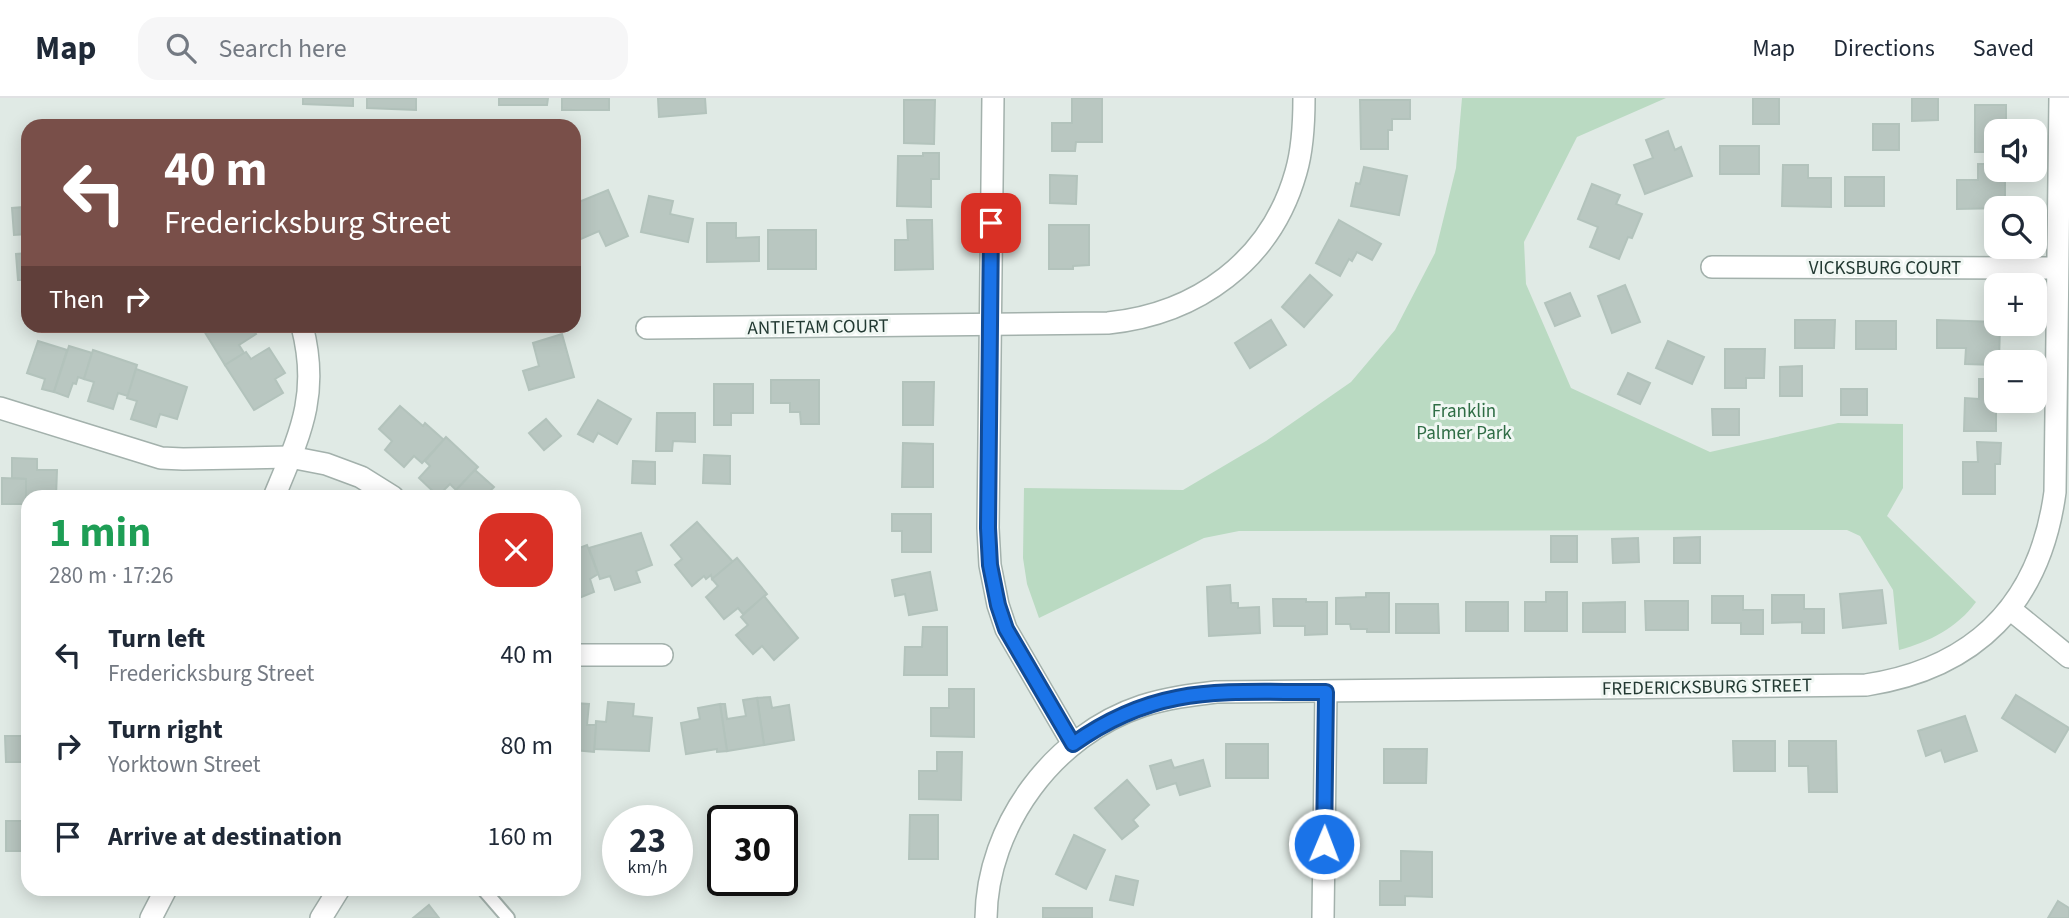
<!DOCTYPE html>
<html lang="en">
<head>
<meta charset="utf-8">
<style>
	:root { --surface:#fff; --page:#f6f6f7; --text:#1f2937; --muted:#747a83; --line:#e0e1e3 }
	body { margin:0; font-family:"Source Sans 3",sans-serif; background:var(--page); color:var(--text); height:100vh; display:flex; flex-direction:column; font-size:26px; white-space:nowrap }
	* { box-sizing:border-box; margin:0 }
	p { font-size:23px; color:var(--muted) }
	.icon { flex:none; width:38px; height:38px; fill:none; stroke:currentColor; stroke-width:2; stroke-linecap:round; stroke-linejoin:round }
	.map { position:relative; flex:1; overflow:hidden }
	.side { position:absolute; left:21px; top:392px; width:560px; height:406px; display:flex; flex-direction:column; background:var(--surface); border-radius:21px; box-shadow:0 4px 18px #0003 }
	.side>* { flex:none }
	.guide { position:absolute; left:21px; top:21px; width:560px; height:214px; border-radius:21px; box-shadow:0 4px 18px #0003; background:#794f49; color:#fff; overflow:hidden }
	.buttons { position:absolute; left:1984px; top:21px; display:grid; gap:14px }
	.buttons a { display:grid; place-items:center; width:63px; height:63px; border-radius:14px; background:var(--surface); box-shadow:0 4px 18px #0003; font-size:35px }
	.speed { position:absolute; left:602px; top:707px; display:flex; gap:14px; font-size:35px; font-weight:700; text-align:center }
	.speed>* { display:grid; place-content:center; width:91px; height:91px; border-radius:50%; background:var(--surface); box-shadow:0 4px 18px #0003; line-height:1 }
	.speed small { font-size:18px; font-weight:400 }
	.speed .limit { border:4px solid #111; border-radius:10px; background:#fff; color:#111 }
	.pin { position:absolute; display:grid; place-items:center; width:60px; height:60px; color:#fff; margin:-30px; border-radius:14px; box-shadow:0 4px 10px #0006 }
	.me { position:absolute; width:77px; margin:-38px; rotate:1deg; stroke-linejoin:round; filter:drop-shadow(0 0 5px #0008) }
	.turn { display:flex; align-items:center; gap:24px; height:147px; padding:0 28px; font-size:32px }
	.turn .icon { width:91px; height:91px; stroke-width:2.5 }
	.turn b { display:block; font-size:49px; line-height:60px }
	.then { display:flex; align-items:center; height:66px; padding:0 28px; background:#0003; gap:14px; font-size:26px }
	.round { display:grid; place-items:center; flex:none; width:74px; height:74px; border-radius:21px; background:var(--page) }
	.headline { display:flex; align-items:center; justify-content:space-between; height:119px; padding:0 28px }
	h1 { font-size:42px; font-weight:700; line-height:52px; color:#1e9e55 }
	ul { padding:0; list-style:none }
	li { display:flex; align-items:center; gap:21px; height:91px; padding:0 28px }
	li div { flex:1 }
	li b { display:block; font-size:26px }
	li em { font-style:normal }
	header { display:flex; align-items:center; gap:42px; box-sizing:border-box; height:98px; padding:0 35px; background:var(--surface); border-bottom:2px solid var(--line) }
	header strong { font-size:33px }
	nav { display:flex; gap:38px; margin-inline-start:auto; font-size:24px }
	.search { width:490px; height:63px; background:var(--page); display:flex; align-items:center; gap:18px; box-sizing:border-box; padding:0 24px; border-radius:21px; color:var(--muted); font-size:26px }
	.map>svg:first-child { display:block }
	.green { fill:#badac2 }
	.building { fill:#b9c7c1; stroke:#b3c3bc; stroke-width:2 }
	.lines { fill:none; stroke-linecap:round; stroke-linejoin:round }
	.lane-casing { stroke:#a3b1ac; stroke-width:16 }
	.street-casing { stroke:#a3b1ac; stroke-width:24 }
	.lane { stroke:#fff; stroke-width:12 }
	.street { stroke:#fff; stroke-width:21 }
	.route-casing { stroke:#114b97; stroke-width:18 }
	.route { stroke:#1a73e8; stroke-width:12 }
	.labels { text-anchor:middle; stroke-width:6; stroke-linejoin:round; paint-order:stroke }
	.street-label { font-size:19px; fill:#223932; stroke:#f0f7f3 }
	.park-label { font-size:19px; fill:#2f6d45; stroke:#f0f7f3 }
</style>
</head>
<body>
<header>
<strong>Map</strong>
<div class="search"><svg class="icon" aria-label="search" viewBox="0 0 24 24"><circle cx="10" cy="10" r="6"/><path d="M15 15l6 6"/></svg>Search here</div>
<nav><a>Map</a><a>Directions</a><a>Saved</a></nav>
</header>
<div class="map">
<svg width="2069" height="820" viewBox="0 0 2069 820">
	<rect width="100%" height="100%" fill="#e0eae5"/>
	<path class="green" d="M1462,0h204l-89,39 -53,105 2,42 45,104 139,64 128,-29 65,1v64l-16,28 89,86c-19,26 -47,40 -77,48l-6,-60 -33,-54 -13,-6 -608,1 -35,7 -165,80 -12,-34 -4,-26 1,-70 159,2 83,-49 85,-59 44,-52 40,-77 21,-85z"/>
	<g class="building">
		<polygon points="303,0 353,0 353,8 303,6"/>
		<polygon points="367,0 416,0 416,12 367,10"/>
		<polygon points="499,0 548,0 547,7 499,7"/>
		<rect x="562" y="0" width="47" height="12"/>
		<polygon points="658,0 705,0 706,15 659,19"/>
		<polygon points="1072,0 1102,0 1102,44 1076,44 1075,53 1052,53 1052,25 1072,25"/>
		<rect x="1753" y="0" width="26" height="26"/>
		<polygon points="1912,0 1938,0 1938,22 1912,23"/>
		<polygon points="904,2 935,2 934,46 904,45"/>
		<polygon points="1360,2 1410,2 1410,21 1392,21 1392,32 1388,32 1388,51 1361,51"/>
		<polygon points="1975,7 2006,7 2006,33 1997,33 1997,54 1975,54"/>
		<rect x="1873" y="26" width="26" height="26"/>
		<polygon points="1668,33 1675,52 1681,49 1692,78 1645,96 1634,67 1653,60 1646,42"/>
		<rect x="1720" y="48" width="39" height="28"/>
		<polygon points="923,55 939,55 939,81 931,81 931,109 897,108 898,58 923,58"/>
		<polygon points="1978,66 1997,66 1997,72 2005,72 2005,110 1957,111 1957,82 1978,82"/>
		<polygon points="1783,67 1808,67 1808,80 1831,80 1831,109 1782,108"/>
		<polygon points="1364,69 1407,78 1399,117 1351,108 1356,85 1360,86"/>
		<polygon points="1050,77 1077,78 1076,106 1050,105"/>
		<rect x="1845" y="79" width="39" height="29"/>
		<polygon points="1592,86 1620,97 1616,106 1642,116 1632,140 1628,139 1619,161 1590,149 1598,129 1578,121"/>
		<polygon points="23,90 28,90 28,136 14,137 12,110 24,109"/>
		<polygon points="608,92 628,138 606,148 599,133 574,144 574,106"/>
		<polygon points="649,98 673,103 670,116 693,121 688,144 641,134"/>
		<polygon points="907,122 932,122 933,171 895,172 895,142 908,142"/>
		<polygon points="1339,122 1381,146 1372,162 1357,154 1352,163 1349,161 1340,178 1316,165"/>
		<polygon points="707,125 736,125 736,140 759,139 759,163 707,164"/>
		<polygon points="1049,127 1089,127 1089,167 1073,168 1073,171 1049,171"/>
		<rect x="768" y="132" width="48" height="39"/>
		<polygon points="28,155 28,182 18,182 16,156"/>
		<polygon points="1310,177 1332,197 1304,229 1282,209"/>
		<polygon points="1625,187 1640,224 1612,235 1598,198"/>
		<polygon points="1570,195 1580,218 1555,228 1545,205"/>
		<polygon points="1271,222 1286,247 1250,270 1235,245"/>
		<polygon points="1795,222 1835,222 1834,250 1795,250"/>
		<polygon points="1937,222 1997,224 1997,226 2000,226 1999,264 1997,267 1965,266 1966,250 1937,250"/>
		<rect x="1856" y="223" width="40" height="28"/>
		<polygon points="201,228 250,228 256,236 239,247 244,255 225,267"/>
		<polygon points="562,236 574,279 529,292 523,273 539,268 533,245"/>
		<polygon points="38,243 67,252 54,294 42,291 45,281 27,275"/>
		<polygon points="1668,243 1704,259 1692,286 1656,270"/>
		<polygon points="69,248 92,255 84,281 78,279 76,286 73,285 68,299 54,294"/>
		<polygon points="269,250 285,275 275,281 283,295 254,312 225,267 246,254 251,261"/>
		<polygon points="1725,251 1765,251 1764,280 1746,280 1746,290 1725,290"/>
		<polygon points="93,252 137,267 128,298 118,295 113,311 88,303 94,284 84,281"/>
		<polygon points="1802,268 1802,298 1780,298 1780,269"/>
		<polygon points="136,271 187,289 177,321 160,316 156,329 131,321 137,303 127,300"/>
		<polygon points="1628,275 1650,285 1640,306 1618,296"/>
		<polygon points="1979,281 1997,281 1997,303 2002,303 1996,303 1996,333 1964,333 1965,300 1979,301"/>
		<polygon points="771,282 819,282 819,326 801,326 800,314 790,314 790,305 771,305"/>
		<polygon points="903,284 934,284 933,327 903,327"/>
		<polygon points="714,286 753,286 753,315 731,315 731,327 714,327"/>
		<rect x="1841" y="291" width="26" height="26"/>
		<polygon points="598,302 631,321 617,346 598,335 593,344 578,336"/>
		<polygon points="400,308 423,328 425,325 444,342 422,365 414,358 404,369 385,352 392,343 379,331"/>
		<polygon points="1712,311 1739,311 1739,337 1713,337"/>
		<polygon points="657,315 695,315 695,344 673,343 672,353 656,353"/>
		<polygon points="546,321 561,338 544,352 529,335"/>
		<polygon points="446,339 478,369 456,392 450,386 438,398 419,380 430,368 425,363"/>
		<polygon points="1977,344 2001,345 2000,366 1995,366 1995,396 1963,396 1963,364 1978,364"/>
		<polygon points="903,345 933,346 933,389 902,389"/>
		<polygon points="704,357 730,358 730,386 703,385"/>
		<polygon points="12,360 37,361 37,372 57,372 56,399 28,399 28,404 26,404 26,381 12,380"/>
		<polygon points="633,363 655,364 655,386 632,385"/>
		<polygon points="475,372 494,389 484,399 458,399 454,396 456,392"/>
		<polygon points="2,380 26,381 26,406 2,406"/>
		<polygon points="892,416 931,416 931,454 902,454 902,433 892,433"/>
		<polygon points="697,424 733,464 712,481 711,477 706,481 704,478 692,488 675,467 682,461 671,447"/>
		<polygon points="641,435 652,467 636,473 640,484 615,492 610,478 600,481 589,450"/>
		<rect x="1551" y="438" width="26" height="26"/>
		<polygon points="1700,439 1700,465 1674,465 1674,440"/>
		<polygon points="1638,440 1639,464 1613,465 1612,441"/>
		<polygon points="587,447 598,476 590,481 594,494 574,502 574,452"/>
		<polygon points="737,460 767,496 743,516 738,510 724,521 706,499 718,488 712,481"/>
		<polygon points="930,474 937,512 909,517 905,496 895,498 892,482"/>
		<polygon points="1230,487 1231,505 1238,505 1238,510 1259,509 1260,535 1209,538 1207,489"/>
		<polygon points="1882,492 1886,525 1843,530 1840,496"/>
		<polygon points="1546,494 1567,494 1567,533 1525,533 1525,504 1546,504"/>
		<polygon points="1366,495 1389,495 1389,534 1367,534 1367,531 1351,531 1350,526 1336,526 1336,500 1366,499"/>
		<polygon points="1772,497 1804,497 1804,511 1824,511 1824,535 1802,535 1802,524 1772,525"/>
		<polygon points="764,498 798,540 774,562 762,548 753,556 736,537 748,527 741,519"/>
		<polygon points="1712,498 1743,498 1743,512 1763,512 1763,536 1741,536 1741,525 1712,525"/>
		<polygon points="1273,501 1306,501 1306,504 1327,504 1327,536 1305,537 1305,528 1274,528"/>
		<polygon points="1645,503 1688,503 1688,532 1646,532"/>
		<rect x="1466" y="504" width="42" height="29"/>
		<polygon points="1625,504 1625,534 1583,534 1583,505"/>
		<polygon points="1396,506 1438,506 1439,535 1396,535"/>
		<polygon points="923,529 947,529 947,577 904,577 905,549 922,549"/>
		<polygon points="949,591 974,591 974,639 931,638 931,610 949,610"/>
		<polygon points="2016,597 2069,630 2055,654 2002,620"/>
		<polygon points="770,599 772,610 789,607 794,642 764,647 757,600"/>
		<polygon points="757,600 764,647 727,653 720,606 725,606 727,621 746,618 743,602"/>
		<polygon points="608,604 634,606 633,618 652,620 649,653 594,651 596,623 606,624"/>
		<polygon points="574,605 589,606 587,627 596,627 594,654 574,652"/>
		<polygon points="720,606 727,653 717,654 717,651 686,656 681,625 700,621 698,610"/>
		<polygon points="1965,618 1977,653 1945,664 1941,652 1926,658 1918,633"/>
		<polygon points="5,638 28,638 28,664 6,664"/>
		<polygon points="1733,643 1775,643 1775,673 1734,673"/>
		<polygon points="1789,643 1836,643 1837,694 1809,694 1808,668 1789,668"/>
		<rect x="1226" y="646" width="42" height="34"/>
		<polygon points="1384,651 1427,651 1426,685 1384,685"/>
		<polygon points="937,654 962,654 961,702 919,701 919,673 937,673"/>
		<polygon points="1171,662 1174,670 1203,662 1210,688 1180,697 1176,685 1157,691 1150,668"/>
		<polygon points="1127,682 1149,707 1133,722 1138,728 1122,741 1095,710"/>
		<polygon points="910,717 938,717 938,761 909,761"/>
		<rect x="6" y="723" width="22" height="30"/>
		<polygon points="1074,737 1105,752 1086,791 1056,776"/>
		<polygon points="1401,753 1432,754 1432,799 1405,798 1405,807 1380,807 1380,783 1401,783"/>
		<polygon points="1116,778 1138,783 1133,807 1110,802"/>
		<polygon points="2058,803 2069,810 2069,820 2048,820"/>
		<polygon points="429,807 439,820 413,820"/>
		<rect x="1043" y="810" width="49" height="10"/>
	</g>
	<g class="lines">
		<defs>
			<polyline id="lane" points="483,791 508,820"/>
			<g id="street">
				<polyline points="993,0 988,430 990,467 998,507 1006,531 1073,646"/>
				<polyline points="1712,169 2057,170"/>
				<path d="M647,230l461,-5c89,-9 163,-62 188,-151 7,-24 8,-49 8,-74"/>
				<polyline points="0,310 161,360 183,361 290,359 326,366 361,379 393,399"/>
				<path d="M274,399c26,-63 46,-102 28,-171"/>
				<polyline points="2010,511 2069,559"/>
				<polyline points="574,557 662,557"/>
				<polyline points="151,820 166,791"/>
				<polyline points="321,820 339,791"/>
				<path d="M986,820c1,-93 68,-183 156,-212 25,-8 49,-11 74,-14l650,-7c110,-17 174,-82 189,-193l5,-394"/>
				<polyline points="1323,820 1326,594"/>
			</g>
		</defs>
		<use href="#lane" class="lane-casing"/>
		<use href="#street" class="street-casing"/>
		<use href="#lane" class="lane"/>
		<use href="#street" class="street"/>
	</g>
	<g class="lines">
		<defs>
			<path id="route" d="M991,125l-3,305 2,37 8,40 8,24 67,115c87,-62 152,-51 253,-52l-2,152"/>
		</defs>
		<use href="#route" class="route-casing"/>
		<use href="#route" class="route"/>
	</g>
	<g class="labels">
		<g class="street-label">
			<text x="1885" y="176">VICKSBURG COURT</text>
			<text transform="translate(818 228) rotate(-1)" y="7">ANTIETAM COURT</text>
			<text transform="translate(1707 588) rotate(-1)" y="7">FREDERICKSBURG STREET</text>
		</g>
		<g class="park-label">
			<text x="1464" y="319">Franklin<tspan x="1464" dy="22">Palmer Park</tspan></text>
		</g>
	</g>
</svg>
<div class="buttons">
<a><svg class="icon" aria-label="sound" viewBox="0 0 24 24"><path d="M4 9h4l5-4v14l-5-4H4zM17 9q2 3 0 6"/></svg></a>
<a><svg class="icon" aria-label="search" viewBox="0 0 24 24"><circle cx="10" cy="10" r="6"/><path d="M15 15l6 6"/></svg></a>
<a>+</a>
<a>−</a>
</div>
<div class="speed"><div>23<small>km/h</small></div><div class="limit">30</div></div>
<div class="pin" style="left:991px;top:125px;background:#d93025"><svg class="icon" aria-label="arrive" viewBox="0 0 24 24"><path d="M6 21V4h12l-3 4 3 4H6"/></svg></div>
<svg class="me" style="left:1324px;top:746px" viewBox="-20 -20 40 40"><circle r="17" fill="#1a73e8" stroke="#fff" stroke-width="3"/><path d="M0-11L8 9 0 5-8 9z" fill="#fff"/></svg>
<div class="guide">
<div class="turn"><svg class="icon" aria-label="left" viewBox="0 0 24 24"><path d="M17 20v-9H6M10 6l-5 5 5 5"/></svg><div><b>40 m</b>Fredericksburg Street</div></div>
<div class="then">Then<svg class="icon" aria-label="right" viewBox="0 0 24 24"><path d="M7 20v-9h11M14 6l5 5-5 5"/></svg></div>
</div>
<section class="side">
<div class="headline"><div><h1>1 min</h1><p>280 m · 17:26</p></div><a class="round" style="background:#d93025;color:#fff"><svg class="icon" aria-label="close" viewBox="0 0 24 24"><path d="M6 6l12 12M18 6L6 18"/></svg></a></div>
<ul>
<li><svg class="icon" aria-label="left" viewBox="0 0 24 24"><path d="M17 20v-9H6M10 6l-5 5 5 5"/></svg><div><b>Turn left</b><p>Fredericksburg Street</p></div><em>40 m</em></li>
<li><svg class="icon" aria-label="right" viewBox="0 0 24 24"><path d="M7 20v-9h11M14 6l5 5-5 5"/></svg><div><b>Turn right</b><p>Yorktown Street</p></div><em>80 m</em></li>
<li><svg class="icon" aria-label="arrive" viewBox="0 0 24 24"><path d="M6 21V4h12l-3 4 3 4H6"/></svg><div><b>Arrive at destination</b></div><em>160 m</em></li>
</ul>
</section>
</div>
</body>
</html>
